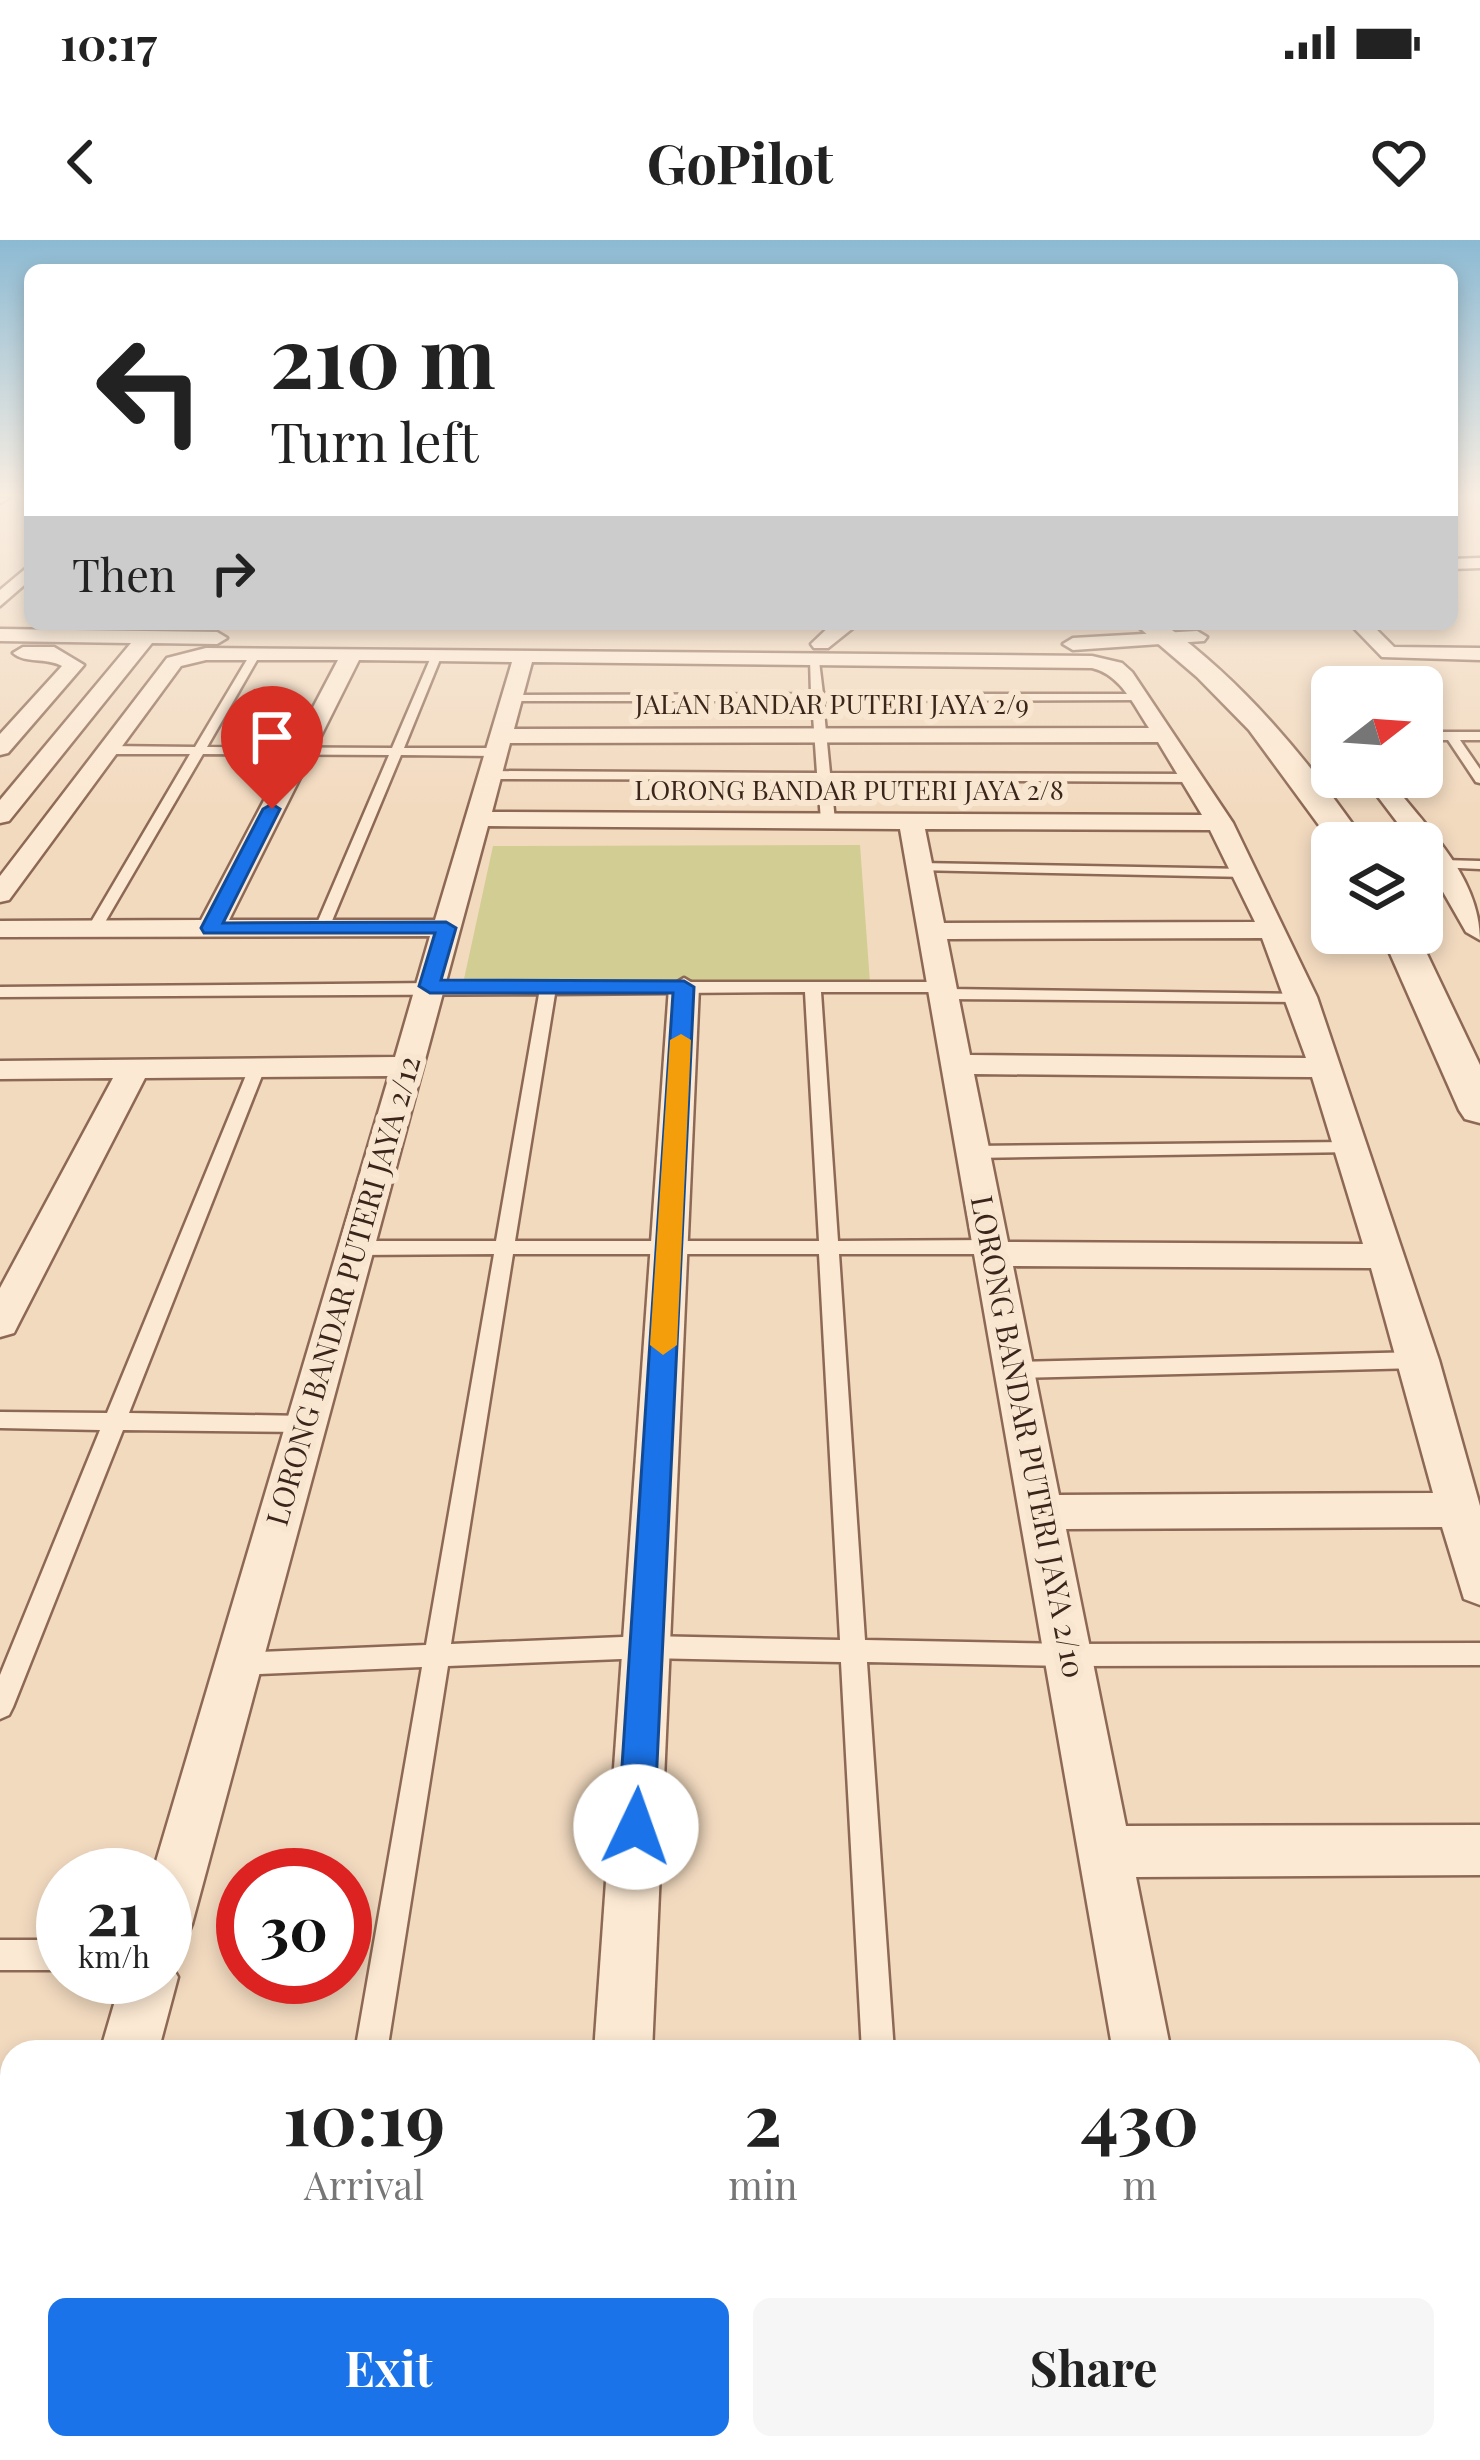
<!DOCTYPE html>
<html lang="en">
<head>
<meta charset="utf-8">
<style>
	:root { --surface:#fff; --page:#f6f6f6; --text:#222; --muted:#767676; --accent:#1a73e8 }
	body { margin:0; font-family:"Playfair Display",serif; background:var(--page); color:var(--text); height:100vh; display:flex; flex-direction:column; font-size:45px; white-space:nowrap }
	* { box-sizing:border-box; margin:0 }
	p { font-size:39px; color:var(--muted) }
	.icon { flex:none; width:66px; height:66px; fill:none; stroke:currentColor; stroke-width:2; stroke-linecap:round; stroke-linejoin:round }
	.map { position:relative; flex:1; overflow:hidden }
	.sheet { position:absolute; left:0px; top:1800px; width:1482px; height:420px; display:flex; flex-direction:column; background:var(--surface); border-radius:36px 36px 0 0; box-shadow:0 6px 18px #0003 }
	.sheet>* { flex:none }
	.hud { position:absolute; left:24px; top:24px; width:1434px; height:366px; border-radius:18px; box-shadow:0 6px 18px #0003; background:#fff; color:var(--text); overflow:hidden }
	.needle { width:78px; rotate:73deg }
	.fabs { position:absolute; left:1311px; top:426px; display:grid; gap:24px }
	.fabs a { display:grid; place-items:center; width:132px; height:132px; border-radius:18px; background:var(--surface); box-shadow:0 6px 18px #0003; font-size:60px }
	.speed { position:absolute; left:36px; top:1608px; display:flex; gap:24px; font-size:60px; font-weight:700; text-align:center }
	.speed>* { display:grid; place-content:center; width:156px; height:156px; border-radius:50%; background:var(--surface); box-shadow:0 6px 18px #0003; line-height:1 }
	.speed small { font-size:30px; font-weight:400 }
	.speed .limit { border:18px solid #d22; background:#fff; color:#111 }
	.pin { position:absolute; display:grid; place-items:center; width:102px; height:102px; color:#fff; margin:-123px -51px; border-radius:50% 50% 50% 0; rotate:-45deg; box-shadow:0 0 12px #0007 }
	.pin .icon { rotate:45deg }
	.me { position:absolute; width:132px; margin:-66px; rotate:3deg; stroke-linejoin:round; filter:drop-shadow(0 0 9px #0008) }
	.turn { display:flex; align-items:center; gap:42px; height:252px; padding:0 48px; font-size:54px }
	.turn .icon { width:156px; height:156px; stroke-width:2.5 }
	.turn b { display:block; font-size:84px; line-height:102px }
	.then { display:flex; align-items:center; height:114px; padding:0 48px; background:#0003; gap:24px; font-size:45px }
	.eta { display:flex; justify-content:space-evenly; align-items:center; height:204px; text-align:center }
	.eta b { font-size:72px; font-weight:700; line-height:84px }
	.button { display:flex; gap:24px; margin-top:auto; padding:24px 48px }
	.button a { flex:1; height:138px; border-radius:18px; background:var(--accent); color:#fff; font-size:48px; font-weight:700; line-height:138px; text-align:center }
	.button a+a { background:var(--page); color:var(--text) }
	.status { display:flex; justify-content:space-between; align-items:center; height:84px; padding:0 60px; background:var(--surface); direction:ltr }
	.status svg { height:33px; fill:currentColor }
	header { display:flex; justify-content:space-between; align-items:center; height:156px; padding:0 48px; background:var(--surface); font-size:54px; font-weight:700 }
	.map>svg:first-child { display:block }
	.green { fill:#d2cd92 }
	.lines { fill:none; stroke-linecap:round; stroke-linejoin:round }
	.service-casing { stroke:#8d6955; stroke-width:5 }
	.minor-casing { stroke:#8d6955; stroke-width:5 }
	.tertiary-casing { stroke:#8d6955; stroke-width:5 }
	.service { fill:#fce9d3; fill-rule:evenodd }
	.minor { fill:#fce9d3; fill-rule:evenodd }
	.tertiary { fill:#fce9d3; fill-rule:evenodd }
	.route { fill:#1a73e8; stroke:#114b97; stroke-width:3 }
	.slow { fill:#f59e0b }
	.labels { text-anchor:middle; stroke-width:12; stroke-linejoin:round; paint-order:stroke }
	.far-street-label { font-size:27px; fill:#3b251b; stroke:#f9e6d0 }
	.street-label { font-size:30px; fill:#3b251b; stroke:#f9e6d0 }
</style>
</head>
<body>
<div class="status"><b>10:17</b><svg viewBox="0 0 49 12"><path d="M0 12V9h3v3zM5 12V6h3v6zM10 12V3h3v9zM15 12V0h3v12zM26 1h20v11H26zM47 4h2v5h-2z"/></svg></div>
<header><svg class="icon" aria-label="back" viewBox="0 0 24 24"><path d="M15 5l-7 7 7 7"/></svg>GoPilot<svg class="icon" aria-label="heart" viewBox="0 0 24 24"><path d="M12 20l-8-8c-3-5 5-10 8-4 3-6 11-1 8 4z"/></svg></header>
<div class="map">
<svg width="1480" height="2220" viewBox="0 0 1480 2220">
	<rect width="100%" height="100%" fill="#f2dabf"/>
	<polygon class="green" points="860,605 870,743 464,739 493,606"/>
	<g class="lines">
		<defs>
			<g id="service">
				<polygon points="256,410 261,413 207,507 392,508 431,417 436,414 441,417 404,508 496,508 502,512 496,516 401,515 329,688 322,692 315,688 389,515 203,514 101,689 89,692 87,689 190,514 109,514 103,510 109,506 195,507 251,413"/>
				<polygon points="810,419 819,421 823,454 1139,454 1145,457 1139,460 823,461 830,533 1193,534 1199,538 1193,542 831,540 835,581 828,585 821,581 818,540 489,539 483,535 489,531 817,533 812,461 511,461 505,458 511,455 811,454"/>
				<polygon points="1422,492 1480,492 1480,500 1460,500 1480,529 1480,543 1476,542 1448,500 1422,500"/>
				<polygon points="1442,620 1480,621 1480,629 1437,627 1435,624"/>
				<polygon points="920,623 1247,629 1254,633 1247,637 915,630 913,627"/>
				<path d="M548,742h394l6,2v5l360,5 2,3 -8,5 -358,-3 -6,-2v-5h-117l17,249 153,-1 10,7 -10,7h-152l26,386 203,4 412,-1v22l-412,1 -201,-4 27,390h-32l-21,-390 -195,-4 -198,8 -61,386h-32l67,-385 -183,8 -9,-3 -4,-8 4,-8 9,-3 187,-8 68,-391 -138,1 -10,-7 10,-7h140l43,-247 -539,3v-10zM805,752l14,249h-304l40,-247zM513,1014h306l21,386 -194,-4 -195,8z"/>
				<polygon points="257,823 265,828 129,1173 306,1176 314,1178 317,1184 314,1190 306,1192 123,1190 13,1467 9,1475 0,1479 0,1435 100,1190 0,1188 0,1172 107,1173 249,828"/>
				<polygon points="1350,902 1359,908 1356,912 973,918 964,912 973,906"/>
				<polygon points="1419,1112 1430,1120 1419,1128 1014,1138 1003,1130 1014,1122"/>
				<rect x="0" y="1700" width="63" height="30"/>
				<rect x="1470" y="1858" width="10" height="32"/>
				<polygon points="288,2208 324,2208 323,2220 285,2220"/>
				<polygon points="884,2208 920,2208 922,2220 884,2220"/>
			</g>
			<g id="minor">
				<polygon points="0,258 9,258 0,263"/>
				<polygon points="1480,318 1480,328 1452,329 1452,319"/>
				<polygon points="30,325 30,340 0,366 0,350"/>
				<polygon points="832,384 858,384 828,408 814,408 811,404"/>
				<polygon points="1350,384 1371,384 1394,407 1480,408 1480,420 1382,417"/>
				<polygon points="0,389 217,392 227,398 217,404 152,403 9,581 0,583 0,560 131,403 0,401"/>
				<polygon points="1197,391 1207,397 1204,401 1073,410 1063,404 1073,398"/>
				<path d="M54,407l30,18 -76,88 -8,2v-21l62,-68c-16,-9 -37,-2 -49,-13l10,-6z"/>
				<path d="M206,408l886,8 30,7 10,9 101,151 84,174 122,363 41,146v99l-16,-6 -22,-72 -376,2 60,297 354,-1v50l-344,2 35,175h-58l-213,-1223 -412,-3 -296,1098 -8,19 -19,8v-76h-13l237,-799 -244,2 -126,245 -5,10 -14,4v-49l113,-210 -113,1v-18l395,-4 35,-121 -430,1v-16l201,-1 137,-260h-132l-25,6 -172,234 -9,2v-26l167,-218zM359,420l153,2 -77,258h-206zM532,422l560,6c29,7 41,36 57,60l-635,1zM1158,502l44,73 -710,-3 18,-69zM925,589l285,1 45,92 -311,1zM1262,698l44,120 -336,-3 -23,-116zM974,834l338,3 51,167 -355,-2zM1013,1026l358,2 62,225 -374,2z"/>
				<path d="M1363,537h24c38,49 93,99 93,163l-14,-8 -44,-77v-12h-9z"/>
				<polygon points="684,738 699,747 652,1812 594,1812 669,747"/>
				<polygon points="165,1715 178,1737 158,1812 100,1812 122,1737 165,1737"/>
				<polygon points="12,2175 12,2208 50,2208 48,2220 0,2220 0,2180"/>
				<polygon points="1470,2181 1480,2181 1480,2220 1184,2219 1188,2208 1470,2208"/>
				<polygon points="567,2208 635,2208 634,2220 566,2220"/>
			</g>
			<g id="tertiary">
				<path d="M1135,384h29c82,60 144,136 202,219h-34l-83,-113 -52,-53z"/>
				<polygon points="1381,693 1417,693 1480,825 1480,883 1465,879 1459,870"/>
			</g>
		</defs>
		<use href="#service" class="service-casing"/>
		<use href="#minor" class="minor-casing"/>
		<use href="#tertiary" class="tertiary-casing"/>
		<use href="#service" class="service"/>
		<use href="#minor" class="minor"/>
		<use href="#tertiary" class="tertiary"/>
	</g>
	<linearGradient id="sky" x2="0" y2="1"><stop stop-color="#8cbad3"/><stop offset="0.45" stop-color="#f9eee2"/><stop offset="1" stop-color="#f9eee2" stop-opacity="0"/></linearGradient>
	<rect width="1480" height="568" fill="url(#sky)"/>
	<polygon class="route" points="272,564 280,569 223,683 446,682 456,688 441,740 684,741 694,747 654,1587 649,1599 636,1604 623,1599 618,1587 673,753 430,753 419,746 435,693 204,693 201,688 263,569"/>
	<polygon class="slow" points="681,794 691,800 677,1105 663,1115 650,1105 670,800"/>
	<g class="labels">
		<g class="far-street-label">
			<text x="832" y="474">JALAN BANDAR PUTERI JAYA 2/9</text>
			<text x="849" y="560">LORONG BANDAR PUTERI JAYA 2/8</text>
		</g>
		<g class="street-label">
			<text transform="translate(344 1051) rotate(-74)" y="10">LORONG BANDAR PUTERI JAYA 2/12</text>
			<text transform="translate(1027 1197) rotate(79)" y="10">LORONG BANDAR PUTERI JAYA 2/10</text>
		</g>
	</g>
</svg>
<div class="fabs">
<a><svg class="needle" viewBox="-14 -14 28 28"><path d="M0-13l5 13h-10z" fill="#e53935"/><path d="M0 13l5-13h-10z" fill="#767676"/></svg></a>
<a><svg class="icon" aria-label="layers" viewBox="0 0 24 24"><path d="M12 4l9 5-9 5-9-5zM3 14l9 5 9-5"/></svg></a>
</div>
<div class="speed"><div>21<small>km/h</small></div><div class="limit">30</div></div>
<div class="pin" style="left:272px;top:569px;background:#d93025"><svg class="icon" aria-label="arrive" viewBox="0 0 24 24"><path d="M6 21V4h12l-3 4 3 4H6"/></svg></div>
<svg class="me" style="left:636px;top:1587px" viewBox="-20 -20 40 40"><circle r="19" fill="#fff"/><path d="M0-13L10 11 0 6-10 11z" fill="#1a73e8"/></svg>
<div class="hud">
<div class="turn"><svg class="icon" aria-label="left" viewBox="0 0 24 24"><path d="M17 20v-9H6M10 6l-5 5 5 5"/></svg><div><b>210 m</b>Turn left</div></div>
<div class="then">Then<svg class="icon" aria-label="right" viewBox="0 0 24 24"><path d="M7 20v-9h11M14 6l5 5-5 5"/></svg></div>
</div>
<section class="sheet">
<div class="eta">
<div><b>10:19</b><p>Arrival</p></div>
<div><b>2</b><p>min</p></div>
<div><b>430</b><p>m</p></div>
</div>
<div class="button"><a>Exit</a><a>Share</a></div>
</section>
</div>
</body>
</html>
